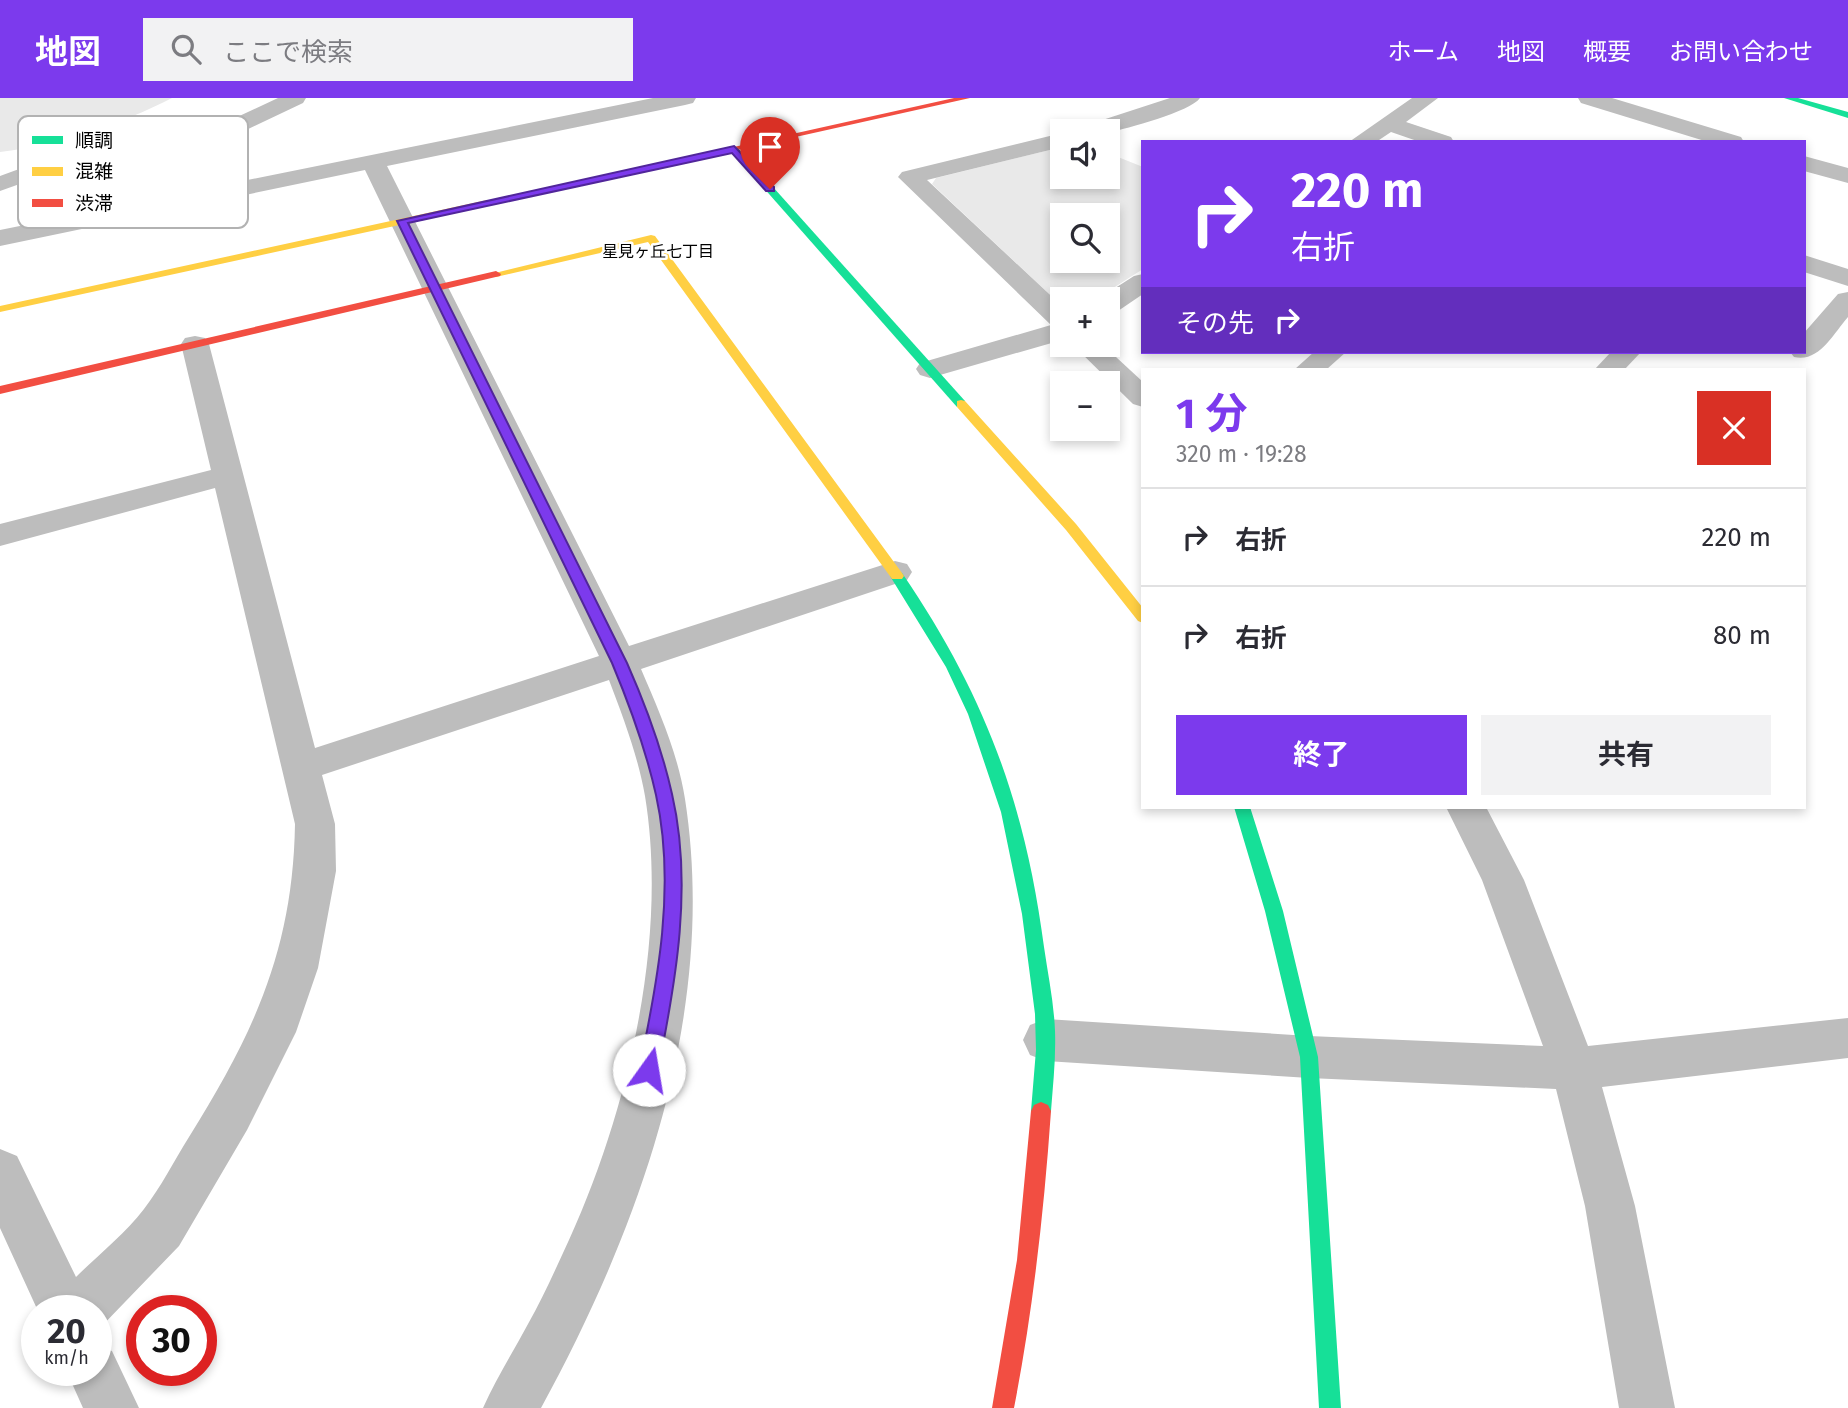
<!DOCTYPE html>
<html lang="ja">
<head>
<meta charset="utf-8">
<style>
	:root { --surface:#fff; --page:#f2f2f3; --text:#2b2b33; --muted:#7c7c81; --line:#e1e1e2; --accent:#7c3aed }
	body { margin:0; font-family:"Fira Sans","Noto Sans JP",sans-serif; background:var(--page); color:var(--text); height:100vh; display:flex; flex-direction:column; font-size:26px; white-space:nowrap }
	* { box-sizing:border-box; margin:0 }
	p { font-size:23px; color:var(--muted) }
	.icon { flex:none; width:38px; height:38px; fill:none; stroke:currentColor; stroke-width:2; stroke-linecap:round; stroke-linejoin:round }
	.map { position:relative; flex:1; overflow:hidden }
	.side { position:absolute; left:1141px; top:270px; width:665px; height:441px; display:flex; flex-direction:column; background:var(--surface); border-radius:0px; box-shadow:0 4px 10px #0003 }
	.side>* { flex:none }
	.hud { position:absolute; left:1141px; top:42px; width:665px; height:214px; border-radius:0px; box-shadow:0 4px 10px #0003; background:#7c3aed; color:#fff; overflow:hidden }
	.tools { position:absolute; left:1050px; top:21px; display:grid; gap:14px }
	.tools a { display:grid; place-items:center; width:70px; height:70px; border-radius:0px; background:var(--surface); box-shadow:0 4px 10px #0003; font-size:35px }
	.speed { position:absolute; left:21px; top:1197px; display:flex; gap:14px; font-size:35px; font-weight:700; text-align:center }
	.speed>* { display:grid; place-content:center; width:91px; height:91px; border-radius:50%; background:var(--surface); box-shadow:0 4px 10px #0003; line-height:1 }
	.speed small { font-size:18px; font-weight:400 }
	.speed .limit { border:10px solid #d22; background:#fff; color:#111 }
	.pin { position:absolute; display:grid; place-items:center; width:60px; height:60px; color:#fff; margin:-72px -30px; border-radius:50% 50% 50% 0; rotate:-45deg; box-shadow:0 0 7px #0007 }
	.pin .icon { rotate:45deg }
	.me { position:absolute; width:77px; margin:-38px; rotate:13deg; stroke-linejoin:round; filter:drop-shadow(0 0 5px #0008) }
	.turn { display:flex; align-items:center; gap:24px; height:147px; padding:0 35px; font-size:32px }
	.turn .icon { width:91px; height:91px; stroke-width:2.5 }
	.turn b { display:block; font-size:49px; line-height:60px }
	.then { display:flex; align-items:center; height:66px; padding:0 35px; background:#0003; gap:14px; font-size:26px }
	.round { display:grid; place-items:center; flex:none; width:74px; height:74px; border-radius:0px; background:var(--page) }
	.overview { display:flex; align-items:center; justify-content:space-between; height:119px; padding:0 35px }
	h1 { font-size:42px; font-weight:700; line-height:52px; color:var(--accent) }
	.button { display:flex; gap:14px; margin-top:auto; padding:14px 35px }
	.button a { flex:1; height:80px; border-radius:0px; background:var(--accent); color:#fff; font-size:28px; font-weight:700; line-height:80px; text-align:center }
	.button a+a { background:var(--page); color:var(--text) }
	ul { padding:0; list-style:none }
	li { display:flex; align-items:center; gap:21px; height:98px; padding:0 35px; border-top:2px solid var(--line) }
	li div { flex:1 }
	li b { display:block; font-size:26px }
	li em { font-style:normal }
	header { display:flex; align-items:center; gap:42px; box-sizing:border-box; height:98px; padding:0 35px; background:var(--accent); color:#fff }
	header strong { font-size:33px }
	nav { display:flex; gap:38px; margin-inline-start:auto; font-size:24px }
	.search { width:490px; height:63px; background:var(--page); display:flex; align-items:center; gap:18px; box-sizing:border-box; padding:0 24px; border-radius:0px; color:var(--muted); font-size:26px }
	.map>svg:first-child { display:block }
	.green { fill:#e9e9e9; fill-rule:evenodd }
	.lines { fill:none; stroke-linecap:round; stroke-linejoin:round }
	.street { fill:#bdbdbd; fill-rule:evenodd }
	.fast { fill:#16e098; fill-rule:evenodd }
	.slow { fill:#ffcf43; fill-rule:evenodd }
	.jam { fill:#f24e42; fill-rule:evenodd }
	.route { fill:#7c3aed; stroke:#51269a; stroke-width:2 }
	.labels { text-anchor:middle; stroke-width:5; stroke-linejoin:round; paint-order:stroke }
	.far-neighbourhood-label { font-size:16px; fill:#000; stroke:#fff }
	.key { fill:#fff; stroke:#b2b2b2; stroke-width:2 }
	.key-label { font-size:19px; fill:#000 }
</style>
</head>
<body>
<header>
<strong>地図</strong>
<div class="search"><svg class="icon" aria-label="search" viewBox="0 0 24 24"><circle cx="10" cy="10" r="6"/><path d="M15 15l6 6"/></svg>ここで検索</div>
<nav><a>ホーム</a><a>地図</a><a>概要</a><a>お問い合わせ</a></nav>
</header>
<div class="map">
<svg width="1848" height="1310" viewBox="0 0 1848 1310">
	<rect width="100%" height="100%" fill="#fff"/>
	<g class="green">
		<path d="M0,0h172c-53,27 -113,47 -172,54z"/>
		<path d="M1062,49v30h46v-24l35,14v102l-47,30h-34v7l-130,-122 4,-6zM1062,117h46v46h-46z"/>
	</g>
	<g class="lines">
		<g class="street">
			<polygon points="278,0 306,0 303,5 221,44 163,59 56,73 0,93 0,78 52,59 162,45 205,34"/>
			<path d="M653,0h43l-3,5 -8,2 -298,61 242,480 266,-85 12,3 5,8 -5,8 -266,89c18,42 37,85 44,130 33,212 -44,426 -144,609h-58c13,-29 30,-56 45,-84 13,-23 24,-47 35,-71 63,-133 106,-310 82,-457 -7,-40 -22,-79 -36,-116l-287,95 13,49 1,47 -18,97 -22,64 -49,98 -68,116 -81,84 -2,-19h-58l-38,-83v-79l17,7 59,121c22,-22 49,-43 68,-68 17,-22 30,-48 45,-72 65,-104 104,-188 106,-313l-80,-336 -215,58v-22l211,-54 -30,-126 4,-6 10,-2 10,2 4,6 106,404 284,-92 -234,-486 -365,76v-16z"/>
			<path d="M1170,0h30c-10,14 -73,30 -92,35v-2h-27l3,-5z"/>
			<polygon points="1412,0 1438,0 1406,24 1451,39 1454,44 1420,44 1391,34 1376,44 1349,44"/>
			<polygon points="1578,0 1612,0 1741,39 1744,44 1708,44 1581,5"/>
			<polygon points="1062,35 1062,49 927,82 1062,208 1062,242 940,277 930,280 920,277 916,271 920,265 1051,227 898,79 902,74"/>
			<polygon points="1804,58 1848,70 1848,85 1804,73"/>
			<polygon points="1804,157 1848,171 1848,188 1804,174"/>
			<polygon points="1143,176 1143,196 1118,213 1108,215 1108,201 1098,201 1134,178"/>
			<path d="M1848,194v25c-15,17 -29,46 -54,40l-4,-5h14v-19l34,-39z"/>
			<polygon points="1073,247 1103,247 1143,284 1143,309 1133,306"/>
			<polygon points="1314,254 1346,254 1327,271 1295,271"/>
			<polygon points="1611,254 1641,254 1625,271 1595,271"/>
			<polygon points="1446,709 1486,709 1524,782 1588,948 1848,920 1848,960 1602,989 1635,1108 1675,1310 1619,1310 1585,1108 1556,991 1309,980 1046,963 1030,957 1023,942 1030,927 1046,921 1309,938 1543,948 1482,782"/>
			<polygon points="96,1246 112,1253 139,1310 83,1310 66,1272 96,1272"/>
		</g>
		<g class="fast">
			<polygon points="1784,0 1798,0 1848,14 1848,20"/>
			<polygon points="731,49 737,49 965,303 965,309 957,309 731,53"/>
			<path d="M897,473l5,2c82,120 123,229 142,374 4,28 10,56 11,84 1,27 -2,54 -4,80l-3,6 -7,3 -7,-3 -3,-6 5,-61 -1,-36 -13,-100 -21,-102 -33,-98 -22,-47 -56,-91z"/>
			<polygon points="1234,709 1250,709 1283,813 1318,959 1341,1310 1319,1310 1300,959 1265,813"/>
		</g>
		<g class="slow">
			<polygon points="487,102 492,105 491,107 0,214 0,208"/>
			<polygon points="651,137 655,138 902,475 904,478 902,481 892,481 648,144 496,179 491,176"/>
			<polygon points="961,302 965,303 1076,426 1143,510 1143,525 1138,523 1066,432 957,309 957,303"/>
		</g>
		<g class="jam">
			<polygon points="954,0 970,0 487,108 482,105"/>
			<polygon points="496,173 501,176 500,178 0,296 0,288"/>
			<path d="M1041,1004l7,3 3,6c-7,100 -18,199 -37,297h-22l25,-148 14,-149 3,-6z"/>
		</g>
	</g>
	<path class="route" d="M734,48l40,41v4h-8l-34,-38 -324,70 219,440c19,43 35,86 45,131 21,90 4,187 -14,276l-3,6 -6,2 -7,-2 -3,-6c19,-89 37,-185 17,-275 -10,-45 -26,-89 -44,-132l-215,-442z"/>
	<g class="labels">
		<g class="far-neighbourhood-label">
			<text x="658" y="159">星見ヶ丘七丁目</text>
		</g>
	</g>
	<rect x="18" y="18" width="230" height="112" rx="10" class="key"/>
	<rect x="32" y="38" width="31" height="8" fill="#16e098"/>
	<rect x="32" y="69" width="31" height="9" fill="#ffcf43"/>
	<rect x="32" y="101" width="31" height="8" fill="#f24e42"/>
	<g class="key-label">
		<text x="75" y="49">順調</text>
		<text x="75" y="80">混雑</text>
		<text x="75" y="112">渋滞</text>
	</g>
</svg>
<div class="tools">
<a><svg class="icon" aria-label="sound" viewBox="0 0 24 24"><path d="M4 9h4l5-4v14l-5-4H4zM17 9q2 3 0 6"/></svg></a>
<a><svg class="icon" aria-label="search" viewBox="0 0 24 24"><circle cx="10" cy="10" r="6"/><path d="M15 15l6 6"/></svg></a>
<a>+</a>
<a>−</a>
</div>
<div class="speed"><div>20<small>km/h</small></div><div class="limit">30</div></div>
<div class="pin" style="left:770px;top:91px;background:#d93025"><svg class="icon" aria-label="arrive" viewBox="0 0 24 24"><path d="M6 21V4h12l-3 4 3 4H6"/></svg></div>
<svg class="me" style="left:649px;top:972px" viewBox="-20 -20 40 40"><circle r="19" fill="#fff"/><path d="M0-13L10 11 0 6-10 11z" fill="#7c3aed"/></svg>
<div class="hud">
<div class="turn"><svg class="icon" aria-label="right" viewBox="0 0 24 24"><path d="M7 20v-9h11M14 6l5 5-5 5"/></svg><div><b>220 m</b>右折</div></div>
<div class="then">その先<svg class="icon" aria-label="right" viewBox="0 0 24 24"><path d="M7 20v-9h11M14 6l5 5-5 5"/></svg></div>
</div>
<section class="side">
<div class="overview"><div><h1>1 分</h1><p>320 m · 19:28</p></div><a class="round" style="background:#d93025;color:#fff"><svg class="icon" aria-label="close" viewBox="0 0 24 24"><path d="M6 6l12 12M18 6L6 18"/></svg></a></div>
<ul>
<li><svg class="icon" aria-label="right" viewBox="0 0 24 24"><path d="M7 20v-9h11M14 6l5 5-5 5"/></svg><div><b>右折</b></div><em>220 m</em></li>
<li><svg class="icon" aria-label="right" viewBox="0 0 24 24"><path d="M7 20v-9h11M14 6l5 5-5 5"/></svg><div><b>右折</b></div><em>80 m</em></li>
</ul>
<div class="button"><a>終了</a><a>共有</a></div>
</section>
</div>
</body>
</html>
